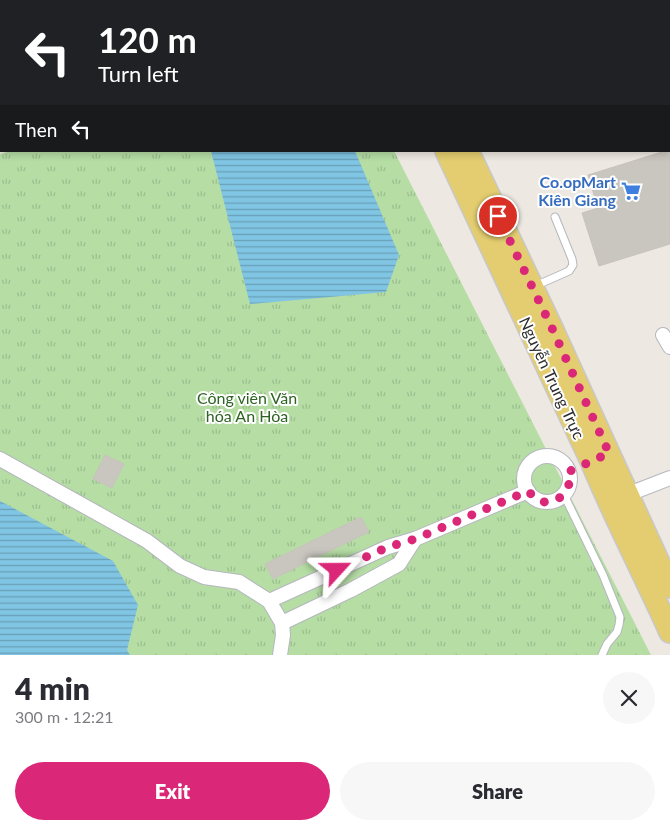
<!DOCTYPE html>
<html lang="en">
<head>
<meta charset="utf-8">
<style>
	:root { --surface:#fff; --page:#f7f7f7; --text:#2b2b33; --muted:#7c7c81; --accent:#db2777 }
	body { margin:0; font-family:Lato,sans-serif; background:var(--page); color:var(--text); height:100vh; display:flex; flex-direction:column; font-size:19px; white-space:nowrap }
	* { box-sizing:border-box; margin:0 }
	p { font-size:16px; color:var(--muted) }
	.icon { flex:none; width:28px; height:28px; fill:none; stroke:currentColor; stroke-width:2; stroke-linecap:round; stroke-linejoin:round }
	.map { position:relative; height:655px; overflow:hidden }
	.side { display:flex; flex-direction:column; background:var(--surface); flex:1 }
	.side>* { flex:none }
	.hud { position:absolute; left:0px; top:0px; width:670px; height:152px; box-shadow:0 2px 8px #0003; background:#202124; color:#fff; overflow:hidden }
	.pin { position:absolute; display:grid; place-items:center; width:42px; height:42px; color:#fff; margin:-21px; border:2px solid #fff; border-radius:50%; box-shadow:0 1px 5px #0007 }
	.me { position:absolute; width:55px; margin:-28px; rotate:66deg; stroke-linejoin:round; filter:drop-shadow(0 0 4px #0008) }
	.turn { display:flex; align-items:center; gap:18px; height:105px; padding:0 15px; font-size:22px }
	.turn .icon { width:65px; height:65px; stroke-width:2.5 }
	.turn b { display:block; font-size:35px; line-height:42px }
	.then { display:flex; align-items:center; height:48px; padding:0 15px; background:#0003; gap:10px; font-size:19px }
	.round { display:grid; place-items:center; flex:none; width:52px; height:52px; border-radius:26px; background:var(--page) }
	.head { display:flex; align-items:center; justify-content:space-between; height:85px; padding:0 15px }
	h1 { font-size:30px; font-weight:800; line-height:38px }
	.button { display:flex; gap:10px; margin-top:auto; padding:10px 15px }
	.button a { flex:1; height:58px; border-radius:30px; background:var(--accent); color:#fff; font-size:20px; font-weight:800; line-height:58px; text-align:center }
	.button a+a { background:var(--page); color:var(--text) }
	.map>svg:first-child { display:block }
	.park { fill:url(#park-tufts) }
	.water { fill:url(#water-rules) }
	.building { fill:#c9c6bf; stroke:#c8c4bb }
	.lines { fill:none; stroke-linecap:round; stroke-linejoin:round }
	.service-casing { stroke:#b5b7bf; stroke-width:9 }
	.minor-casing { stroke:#b5b7bf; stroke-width:16 }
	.primary-casing { stroke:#c8c8c8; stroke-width:24 }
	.service { stroke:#fff; stroke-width:7 }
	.minor { stroke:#fff; stroke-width:14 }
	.primary { stroke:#e3cd70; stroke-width:21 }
	.route { stroke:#db2777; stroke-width:9; stroke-dasharray:0 16.2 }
	.labels { text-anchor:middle; stroke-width:4; stroke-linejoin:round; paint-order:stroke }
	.shop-label { font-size:16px; font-weight:bold; fill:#366cbe; stroke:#fff; text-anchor:end }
	.street-label { font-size:16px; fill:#2d2d2d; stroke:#fff }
	.park-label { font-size:16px; fill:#2e6423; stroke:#fff }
</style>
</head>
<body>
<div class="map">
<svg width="670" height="655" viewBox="0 0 670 655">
	<defs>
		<pattern id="park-tufts" width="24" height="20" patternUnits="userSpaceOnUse" patternTransform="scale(1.25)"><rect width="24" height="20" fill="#b5dda4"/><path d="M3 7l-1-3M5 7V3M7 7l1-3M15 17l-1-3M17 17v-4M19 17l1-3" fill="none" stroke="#9cbe8e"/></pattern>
		<pattern id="water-rules" width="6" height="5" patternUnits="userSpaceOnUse" patternTransform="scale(1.25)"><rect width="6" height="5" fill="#80c5e3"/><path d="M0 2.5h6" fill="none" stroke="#69a0b8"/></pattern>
	</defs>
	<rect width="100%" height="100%" fill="#ede8e1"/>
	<polygon class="park" points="11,151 394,151 651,655 0,655 0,154"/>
	<g class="water">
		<polygon points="211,151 355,151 399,255 386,292 250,304"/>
		<polygon points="0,501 113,561 138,605 127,650 130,655 0,655"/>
	</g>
	<g class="building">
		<polygon points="669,150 670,150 670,244 599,266 582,213 598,208 588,175 665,151 669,151"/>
		<polygon points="105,455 124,464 112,488 93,479"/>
		<polygon points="361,517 369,532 273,579 265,564"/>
	</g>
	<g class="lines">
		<defs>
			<g id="service">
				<polyline points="502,0 504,1"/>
				<polyline points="590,1 594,0"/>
				<polyline points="669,97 670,97"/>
				<polyline points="535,286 569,271 573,265 572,259 555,217"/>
				<polyline points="564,495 603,575 620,617 619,625 617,632 607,644 602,655"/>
			</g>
			<g id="minor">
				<polyline points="332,0 332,1"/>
				<polyline points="399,0 399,1"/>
				<polyline points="456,1 457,0"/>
				<polyline points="0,129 1,129"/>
				<polyline points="663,335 670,347"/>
				<circle cx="547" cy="479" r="23"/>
				<polyline points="0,459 147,541 180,566 204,577 239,582 269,601 282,623 283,635 280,655"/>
				<polyline points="621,497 670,478"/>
				<polyline points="269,601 388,547 415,539 528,491"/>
				<polyline points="282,623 351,590 399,564 415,539"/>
			</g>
			<g id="primary">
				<polyline points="365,0 366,1"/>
				<polyline points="387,0 388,1"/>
				<path d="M446,151l145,310c24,58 53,113 79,171"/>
				<polyline points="468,151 551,326 670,587"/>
			</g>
		</defs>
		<use href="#service" class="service-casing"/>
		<use href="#minor" class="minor-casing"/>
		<use href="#primary" class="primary-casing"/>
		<use href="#service" class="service"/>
		<use href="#minor" class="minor"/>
		<use href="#primary" class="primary"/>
	</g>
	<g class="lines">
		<path class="route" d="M337,570l51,-23 27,-8 113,-48c5,5 10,10 17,11 16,1 29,-16 23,-30l41,-19 -58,-127 -53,-110"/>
	</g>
	<defs>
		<symbol id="supermarket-bare" viewBox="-9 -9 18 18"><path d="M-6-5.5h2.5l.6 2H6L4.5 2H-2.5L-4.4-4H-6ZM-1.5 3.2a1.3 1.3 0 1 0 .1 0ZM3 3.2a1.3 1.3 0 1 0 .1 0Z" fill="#3f7fe0" stroke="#fff" stroke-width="2.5" paint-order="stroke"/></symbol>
	</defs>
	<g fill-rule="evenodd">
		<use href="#supermarket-bare" x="617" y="177" width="28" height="28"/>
	</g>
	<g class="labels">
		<g class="shop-label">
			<text x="616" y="188">Co.opMart<tspan x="616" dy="18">Kiên Giang</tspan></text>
		</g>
		<g class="street-label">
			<text transform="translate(552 378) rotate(65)" y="6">Nguyễn Trung Trực</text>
		</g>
		<g class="park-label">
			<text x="247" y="404">Công viên Văn<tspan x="247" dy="18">hóa An Hòa</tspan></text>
		</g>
	</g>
</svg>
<div class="pin" style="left:498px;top:216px;background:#d93025"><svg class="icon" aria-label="arrive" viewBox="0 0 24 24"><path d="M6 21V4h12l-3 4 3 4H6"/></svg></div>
<svg class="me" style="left:337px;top:570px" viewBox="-20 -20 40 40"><path d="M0-17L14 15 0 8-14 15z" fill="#db2777" stroke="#fff" stroke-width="4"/></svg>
<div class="hud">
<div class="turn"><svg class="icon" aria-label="left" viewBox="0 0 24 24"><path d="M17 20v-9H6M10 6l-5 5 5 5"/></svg><div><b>120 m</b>Turn left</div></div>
<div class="then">Then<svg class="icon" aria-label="left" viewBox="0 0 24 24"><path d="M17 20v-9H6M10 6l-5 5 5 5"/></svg></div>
</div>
</div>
<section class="side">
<div class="head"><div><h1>4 min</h1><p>300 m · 12:21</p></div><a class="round"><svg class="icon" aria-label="close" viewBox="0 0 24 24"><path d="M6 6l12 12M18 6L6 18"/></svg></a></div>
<div class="button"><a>Exit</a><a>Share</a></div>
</section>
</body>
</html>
